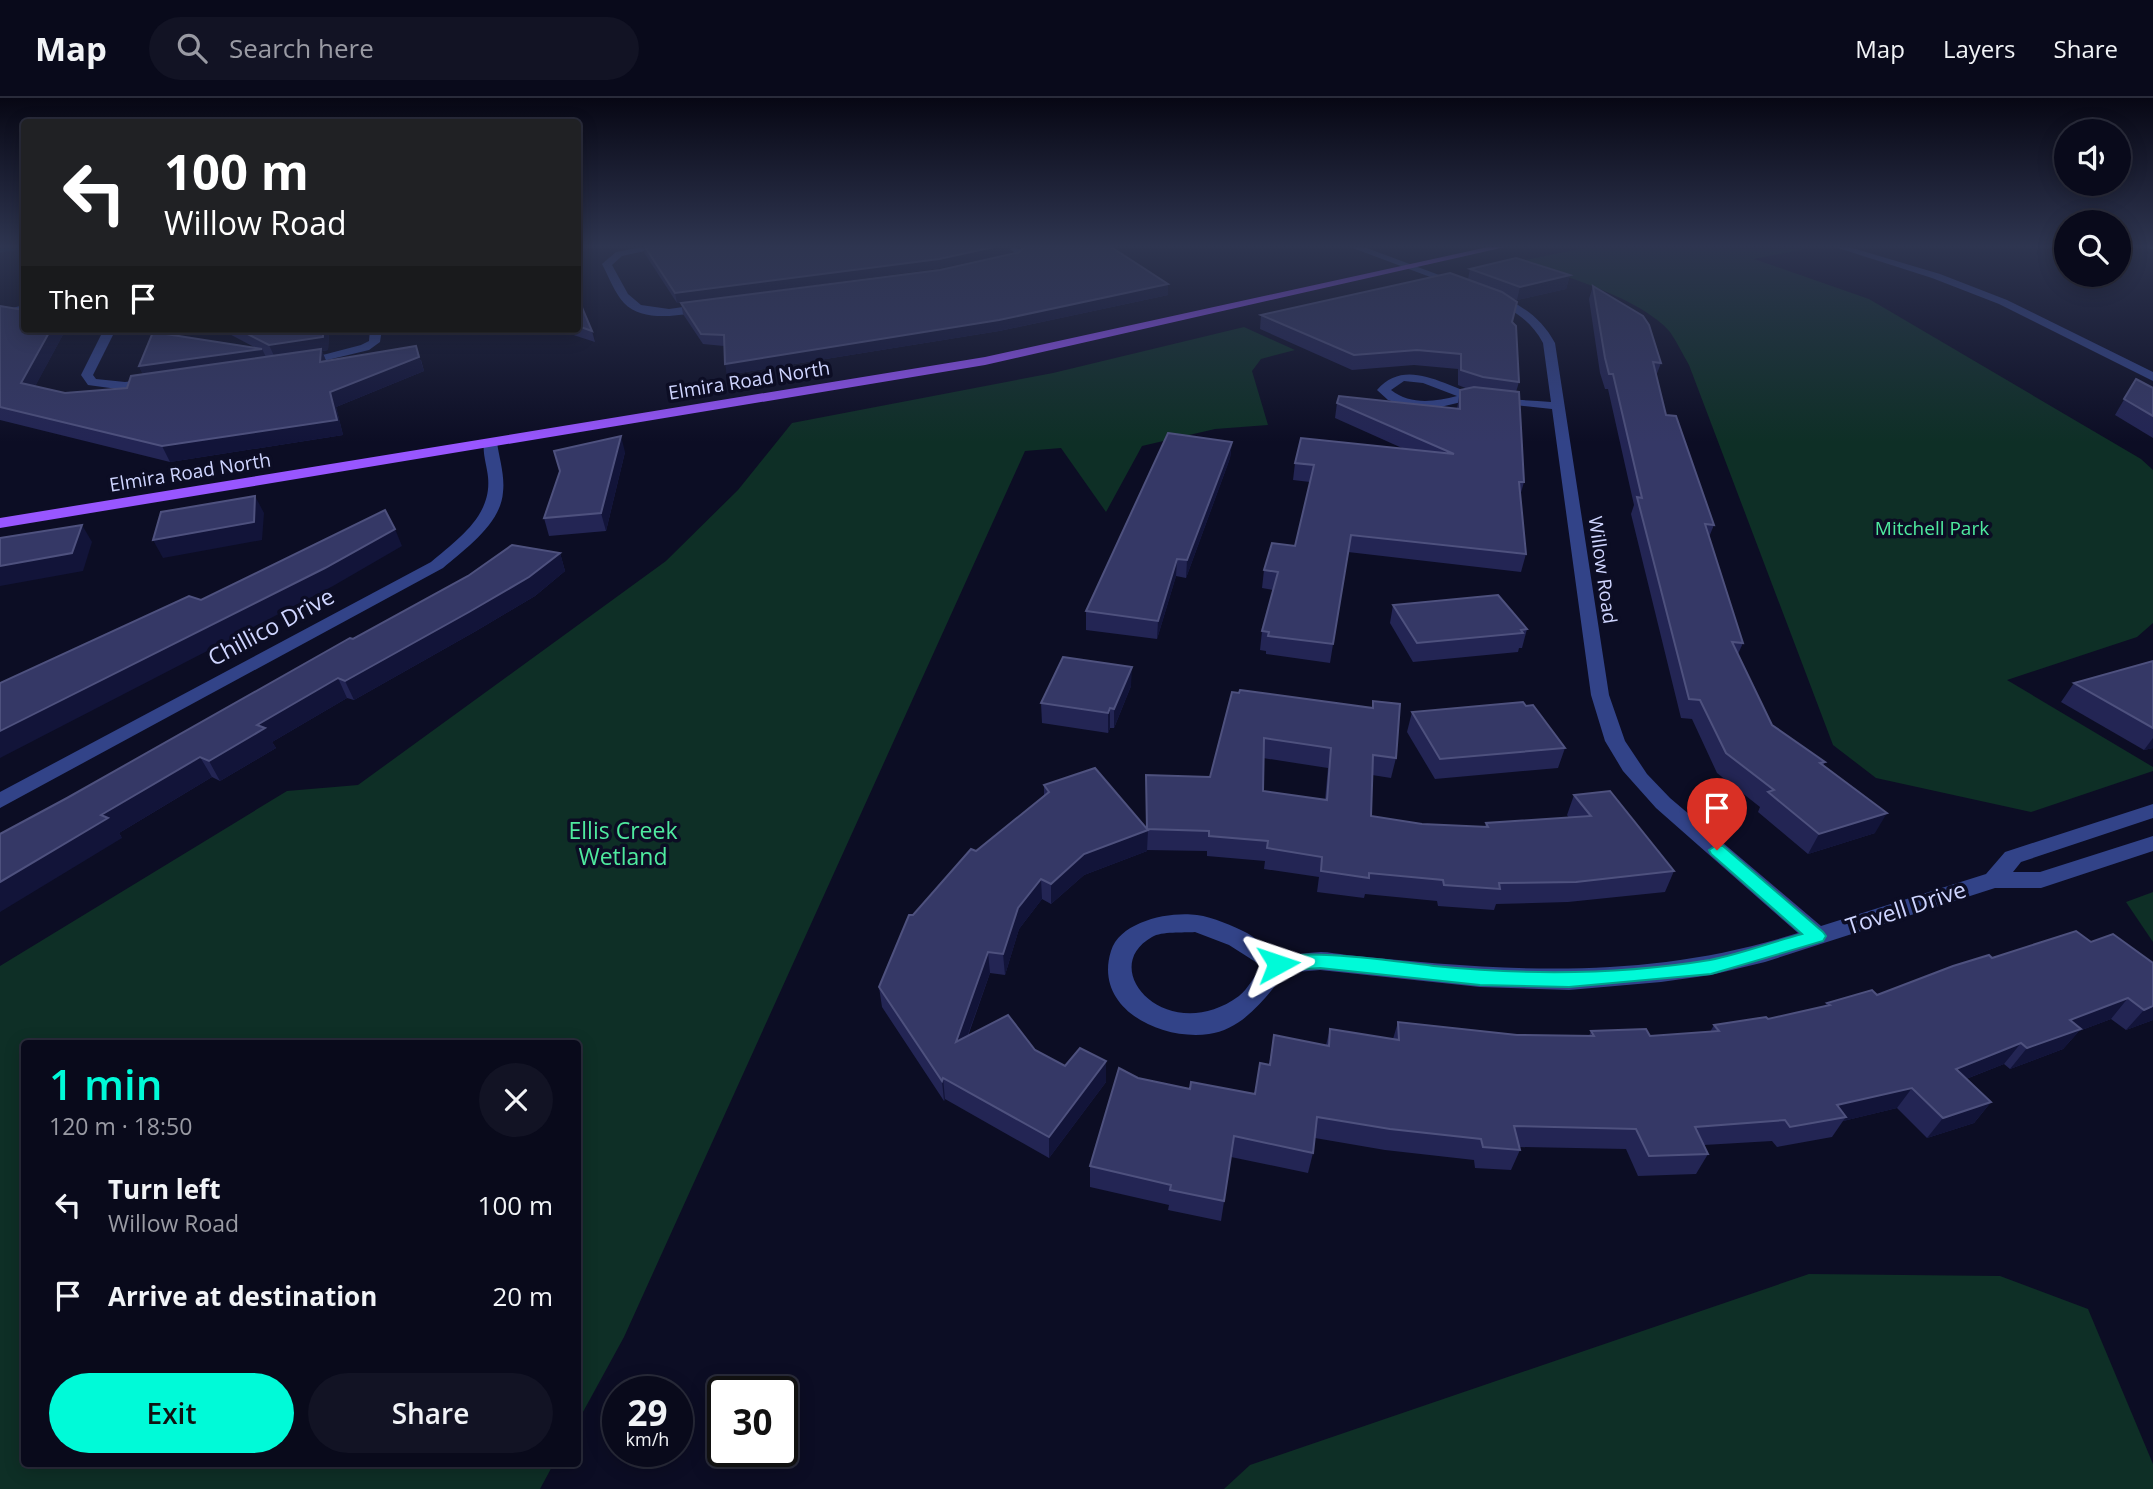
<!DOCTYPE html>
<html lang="en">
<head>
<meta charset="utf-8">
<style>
	:root { --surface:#090a1b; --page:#121324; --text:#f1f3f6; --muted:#999aa3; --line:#292b3a; --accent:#00fad8 }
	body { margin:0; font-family:"Open Sans",sans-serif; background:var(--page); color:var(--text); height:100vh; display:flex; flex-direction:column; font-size:26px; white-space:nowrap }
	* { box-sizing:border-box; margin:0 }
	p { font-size:23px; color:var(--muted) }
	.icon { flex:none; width:38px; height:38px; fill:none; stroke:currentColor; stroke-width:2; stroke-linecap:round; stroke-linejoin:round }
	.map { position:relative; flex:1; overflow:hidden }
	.details { position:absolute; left:21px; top:942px; width:560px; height:427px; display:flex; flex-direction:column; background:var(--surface); border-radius:7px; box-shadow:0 4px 18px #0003,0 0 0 2px var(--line) }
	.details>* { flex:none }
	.banner { position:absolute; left:21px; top:21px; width:560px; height:214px; border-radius:7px; box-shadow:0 4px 18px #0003,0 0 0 2px var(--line); background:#202124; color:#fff; overflow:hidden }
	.controls { position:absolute; left:2054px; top:21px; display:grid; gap:14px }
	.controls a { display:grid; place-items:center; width:77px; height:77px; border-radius:50%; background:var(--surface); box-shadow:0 4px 18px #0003,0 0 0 2px var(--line); font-size:35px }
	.speed { position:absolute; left:602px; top:1278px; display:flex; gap:14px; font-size:35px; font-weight:700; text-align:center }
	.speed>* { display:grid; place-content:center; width:91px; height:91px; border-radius:50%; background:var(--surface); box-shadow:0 4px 18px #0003,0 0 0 2px var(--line); line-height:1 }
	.speed small { font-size:18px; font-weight:400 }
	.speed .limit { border:4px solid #111; border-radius:10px; background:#fff; color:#111 }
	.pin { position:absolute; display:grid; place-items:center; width:60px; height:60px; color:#fff; margin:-72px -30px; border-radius:50% 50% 50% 0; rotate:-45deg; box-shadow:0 0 7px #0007 }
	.pin .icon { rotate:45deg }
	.me { position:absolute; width:77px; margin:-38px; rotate:85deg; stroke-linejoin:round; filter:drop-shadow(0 0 5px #0008) }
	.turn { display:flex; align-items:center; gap:24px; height:147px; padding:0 28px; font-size:32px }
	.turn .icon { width:91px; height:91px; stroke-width:2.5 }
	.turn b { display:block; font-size:49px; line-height:60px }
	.then { display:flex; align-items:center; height:66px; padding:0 28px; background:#0003; gap:14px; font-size:26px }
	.round { display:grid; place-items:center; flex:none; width:74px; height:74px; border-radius:37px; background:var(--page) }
	.summary { display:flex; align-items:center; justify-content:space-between; height:119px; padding:0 28px }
	h1 { font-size:42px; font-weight:600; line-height:52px; color:var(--accent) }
	.button { display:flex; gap:14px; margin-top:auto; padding:14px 28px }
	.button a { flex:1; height:80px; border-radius:42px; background:var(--accent); color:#111; font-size:28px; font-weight:600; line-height:80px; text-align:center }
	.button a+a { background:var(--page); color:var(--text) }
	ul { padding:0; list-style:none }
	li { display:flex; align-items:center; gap:21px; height:91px; padding:0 28px }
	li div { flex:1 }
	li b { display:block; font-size:26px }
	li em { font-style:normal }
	header { display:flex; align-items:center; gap:42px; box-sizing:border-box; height:98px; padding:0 35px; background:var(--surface); border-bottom:2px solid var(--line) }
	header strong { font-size:33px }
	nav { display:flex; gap:38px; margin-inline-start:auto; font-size:24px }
	.search { width:490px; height:63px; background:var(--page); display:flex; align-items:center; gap:18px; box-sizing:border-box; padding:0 24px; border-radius:38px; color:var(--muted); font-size:26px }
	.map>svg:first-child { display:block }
	.green { fill:#0e2f26 }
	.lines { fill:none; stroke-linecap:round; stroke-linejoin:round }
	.stream { stroke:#052b44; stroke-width:5 }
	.minor { fill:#324388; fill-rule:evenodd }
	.major { fill:#9856ff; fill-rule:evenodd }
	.rail { stroke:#00fad8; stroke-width:2.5; stroke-dasharray:5 4.5; stroke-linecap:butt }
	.wall { fill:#232554; fill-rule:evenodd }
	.shaded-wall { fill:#121439 }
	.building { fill:#353866; stroke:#4e517e; stroke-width:2; fill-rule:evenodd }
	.route { fill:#00fad8; stroke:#00a28c; stroke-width:2 }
	.labels { text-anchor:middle; stroke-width:7; stroke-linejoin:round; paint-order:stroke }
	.far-street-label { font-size:19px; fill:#cfd5ff; stroke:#0c0d24 }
	.far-park-label { font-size:19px; fill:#4fea9f; stroke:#0c0d24 }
	.street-label { font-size:23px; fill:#cfd5ff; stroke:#0c0d24 }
	.park-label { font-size:23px; fill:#4fea9f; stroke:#0c0d24 }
</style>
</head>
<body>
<header>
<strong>Map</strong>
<div class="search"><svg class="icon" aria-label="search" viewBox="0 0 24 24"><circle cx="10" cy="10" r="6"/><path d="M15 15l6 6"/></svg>Search here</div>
<nav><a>Map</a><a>Layers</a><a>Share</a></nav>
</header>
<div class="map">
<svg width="2153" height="1391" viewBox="0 0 2153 1391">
	<rect width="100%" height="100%" fill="#0c0d24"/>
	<g class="green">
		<path d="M1590,149l214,2 -50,10 115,40 272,160 12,11v153l-16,14 -130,43 146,87v4l-122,41 -155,-34 -43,-33 -144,-380c-6,-10 -12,-23 -19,-33 -29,-34 -109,-57 -150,-71z"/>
		<polygon points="1244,229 1295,252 1261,261 1252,273 1268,327 1215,331 1142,348 1106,414 1061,350 1025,353 624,1239 578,1323 578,945 24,945 24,1365 554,1365 540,1391 0,1391 0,868 287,693 358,687 666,463 738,392 792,325 1053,275"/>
		<polygon points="2153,794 2153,844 2126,804"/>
		<polygon points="1809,1176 2000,1178 2088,1211 2153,1366 2153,1391 1224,1391 1250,1367"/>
	</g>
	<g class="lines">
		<polyline class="stream" points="0,152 18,149"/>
		<g class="minor">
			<path d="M643,149h20l-41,9 -10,9 16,29 13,11 28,4 42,-6 5,3 -1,2c-26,6 -70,17 -91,-5 -10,-11 -15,-26 -22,-39l14,-12z"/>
			<polygon points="1007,149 1022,151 1020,161 993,168 993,164 1013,157 1014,154"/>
			<polygon points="1350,149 1364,149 1466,187 1457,189"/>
			<polygon points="1835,149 1849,149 1940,176 2007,202 2153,274 2153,283 1999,206 1932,180"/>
			<path d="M1491,196c28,8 50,23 64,49l54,352 16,46 22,33 23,24 151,128 165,-52 19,-22 148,-48v14l-132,44 -8,10h27l113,-36v15l-112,37h-46l-230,74 -54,13 -50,7 -92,8 -89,-3 -160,-17 -35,3c-18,24 -43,57 -76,61 -49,7 -116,-26 -98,-83 9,-30 59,-40 86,-36 16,2 36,11 50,18 11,6 24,20 36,21 12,2 26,-2 38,-2 8,0 17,2 26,3 157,16 297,27 451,-22l-142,-125 -33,-37 -18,-30 -14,-46 -39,-286 -82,-9 -34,8h-23l-25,-8 -11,-10c29,-34 68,-3 102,5 24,5 48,5 72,7l-8,-59c-12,-23 -32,-35 -56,-44l-1,-2zM1404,283l19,2 34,13c-23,6 -47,9 -66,-6zM1195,834l34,13 33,21c-7,9 -14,23 -23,30 -71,52 -144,-27 -87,-59 10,-6 31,-4 43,-5z"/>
			<polygon points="24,207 24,213 0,219 0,213"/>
			<polygon points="104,231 116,231 93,277 96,281 125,284 155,280 159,281 159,287 125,292 88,287 81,277"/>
			<polygon points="370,231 382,231 380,244 369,252 298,269 292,265 361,247 369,243"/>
			<path d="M485,341l12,3c2,16 8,33 6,50 -2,32 -38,57 -60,76l-443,240v-16l431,-230c27,-23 61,-46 57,-85 -1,-12 -7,-27 -3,-38z"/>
		</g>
		<polygon class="major" points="1488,149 1505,149 985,267 0,430 0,420 985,259"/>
		<polyline class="rail" points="2150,149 2153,150"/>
	</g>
	<g class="wall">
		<polygon points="643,149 1010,149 1011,155 940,170 677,205 645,156"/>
		<polygon points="1022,149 1111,149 1168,197 999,233 727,277 724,248 703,246 683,216 681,205 940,172 1020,154"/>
		<polygon points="1470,171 1570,177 1566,191 1517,202 1511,200 1512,224 1519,284 1516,294 1524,384 1520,398 1526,456 1521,474 1348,454 1330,565 1266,556 1266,553 1260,552 1262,533 1273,492 1262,490 1264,472 1295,448 1310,384 1293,382 1295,365 1402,350 1335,320 1337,305 1457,311 1460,292 1468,291 1458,287 1458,271 1414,267 1352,272 1260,231 1261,217 1468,181"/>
		<polygon points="1593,188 1661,265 1656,278 1666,317 1714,427 1709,439 1743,545 1738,556 1772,627 1825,664 1823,668 1875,735 1808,756 1758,714 1760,709 1717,675 1692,621 1681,620 1631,416 1634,407 1608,291 1605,291 1600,275 1589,201"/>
		<polygon points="578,200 592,233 595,244 555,231 578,231"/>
		<polygon points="0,208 24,231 66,231 35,288 65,295 127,290 143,276 139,268 256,250 220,231 328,231 329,234 328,252 322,253 326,263 421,262 424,273 336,309 343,337 170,364 0,322"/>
		<polygon points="2136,281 2153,290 2153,340 2115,317"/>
		<polygon points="1232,344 1230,360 1186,480 1176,478 1157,541 1086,532 1086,513"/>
		<polygon points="625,354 606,433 549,438 544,420"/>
		<polygon points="560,455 565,473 535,498 476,533 354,602 347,600 272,644 276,650 220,683 212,679 119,735 122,740 67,700 353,541"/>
		<polygon points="1393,507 1527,531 1522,550 1519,550 1518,554 1413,564 1390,525"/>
		<polygon points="2153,563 2153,650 2144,652 2061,604 2074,585"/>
		<polygon points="1131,588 1114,630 1110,630 1108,635 1042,625 1041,605"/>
		<path d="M1232,594l140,16 1,-7 23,57 -5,20 -19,-3 -1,41 51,8 63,3 1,-4 83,-5 -2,-3 7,-20 100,76 -9,21 -97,10 -72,2 -2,6 -56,-4 -1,-5 -72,-7 -1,4 -47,-6 2,-15 -55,-8 1,-8 -58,-5v-5l-60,-1v1l-63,24 -33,29 -9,-5 -23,30 -14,46 -15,-2 -22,63 67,14 30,16 41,16 -57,76 -104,-59 -1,2 -62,-94 -3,-20 34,-72 63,-64 68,-55v-11l102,43v-53l64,2zM1263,660l65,10 -3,32 -62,-9z"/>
		<polygon points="1412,614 1565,650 1558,670 1435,681 1407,634"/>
		<polygon points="2091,844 2153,865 2153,922 2126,932 2111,921 2079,933 2063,951 2010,971 2004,966 1966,981 1991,1004 1974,1025 1927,1040 1897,1010 1843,1023 1832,1039 1777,1049 1772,1043 1704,1047 1708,1056 1696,1076 1638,1078 1626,1051 1519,1049 1520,1052 1511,1072 1475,1070 1474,1062 1385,1052 1315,1040 1313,1055 1308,1075 1231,1059 1221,1123 1168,1112 1169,1107 1090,1089 1090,1068 1138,980 1190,991 1255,996 1269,967 1274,937 1326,947 1330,931 1393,941 1398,924 1517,937 1589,938 1591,933 1650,938 1710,934 1714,927 1768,921 1824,909 1827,905 1877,897 1992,860"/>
	</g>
	<g class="shaded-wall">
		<polygon points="578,149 593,149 578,155"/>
		<polygon points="994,149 1010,149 1011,155 940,170 677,205 675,195"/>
		<polygon points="1570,177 1566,191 1517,202 1520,189"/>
		<polygon points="1168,186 1168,197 999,233 727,277 725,266"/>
		<polygon points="51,231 66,231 29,300 21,285"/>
		<polygon points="323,231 328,231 329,234 328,252 322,253 327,265 275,260 269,247"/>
		<polygon points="416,248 424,273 336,309 343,337 170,364 162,348 330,294"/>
		<polygon points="262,251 267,261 144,279 139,268"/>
		<polygon points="621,338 625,354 606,433 601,415"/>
		<polygon points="1232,344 1230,360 1186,480 1187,462"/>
		<polygon points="255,398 264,415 262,442 163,460 153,442"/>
		<polygon points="82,427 92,444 83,473 0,488 0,468"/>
		<polygon points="395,431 402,448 333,488 0,660 0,633"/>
		<polygon points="560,455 565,473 535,498 476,533 354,602 345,583"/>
		<polygon points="1177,461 1176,478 1157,541 1158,523"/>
		<polygon points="1132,569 1131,588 1114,630 1114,611"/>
		<polygon points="338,580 347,600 272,644 276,650 220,683 209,663 257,627"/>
		<polygon points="1110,610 1110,630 1108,635 1108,615"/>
		<polygon points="2153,640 2153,650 2144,652"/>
		<polygon points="200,659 212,679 119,735 122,740 0,814 0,784 101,717"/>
		<polygon points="1887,715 1875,735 1808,756 1819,736"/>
		<polygon points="1148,732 1147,753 1084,777 1051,806 1051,786 1084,756"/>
		<polygon points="1041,781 1042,801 1019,831 1005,877 1003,856 1018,810"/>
		<polygon points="988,854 990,875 958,964 956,944"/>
		<polygon points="2128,900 2111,921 2079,933 2063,951 2010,971 2027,950 2070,922"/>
		<polygon points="2153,908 2153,922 2126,932 2144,912"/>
		<polygon points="2021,945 2004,966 1940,991 1956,971"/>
		<polygon points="1106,963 1106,984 1049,1060 1049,1039"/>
		<polygon points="943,980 945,1001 944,1003 942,983"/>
		<polygon points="1912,990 1897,1010 1843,1023 1846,1019 1837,1007"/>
		<polygon points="1991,1004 1974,1025 1927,1040 1943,1020"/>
	</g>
	<g class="building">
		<polygon points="645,149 994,149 939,161 675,195"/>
		<polygon points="1023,149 1111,149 1168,186 999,222 725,266 724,237 701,236 681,205 940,172 1020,154"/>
		<polygon points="1516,160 1570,177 1520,189 1470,171"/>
		<polygon points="1450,175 1502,194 1517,204 1512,224 1516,228 1519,284 1483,279 1461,272 1461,256 1417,252 1354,257 1261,217"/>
		<polygon points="1593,188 1643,218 1649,227 1661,265 1653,264 1666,317 1676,318 1714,427 1705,426 1743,545 1732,544 1772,627 1825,664 1820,665 1887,715 1819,736 1768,694 1774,692 1726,655 1700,602 1689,601 1637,399 1642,400 1613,276 1609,276 1605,260"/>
		<polygon points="578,200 592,233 578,228"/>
		<polygon points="0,208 24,212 24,231 51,231 21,285 65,295 127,290 131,278 321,251 320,264 416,248 419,259 330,294 337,322 162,348 0,309"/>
		<polygon points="238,231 323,231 323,239 269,247"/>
		<polygon points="153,234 262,251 139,268"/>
		<polygon points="2136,281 2153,290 2153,318 2124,301"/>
		<polygon points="1474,289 1519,294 1524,384 1519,384 1526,456 1351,437 1333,546 1268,538 1269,534 1262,533 1278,474 1264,472 1272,445 1295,448 1314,367 1295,365 1301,340 1454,356 1337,305 1339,298 1460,311 1460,292"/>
		<polygon points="1168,335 1232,344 1187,462 1177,461 1158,523 1086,513"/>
		<polygon points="621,338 601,415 544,420 560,373 554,353"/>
		<polygon points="255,398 254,424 153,442 161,414"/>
		<polygon points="385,412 395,431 325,470 0,633 0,585 189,498 201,502"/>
		<polygon points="82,427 72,455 0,468 0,440"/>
		<polygon points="512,447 560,455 529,479 469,514 345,583 338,580 257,627 265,630 209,663 200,659 101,717 108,720 0,784 0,736 67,700 350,540 353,541 468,478"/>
		<polygon points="1498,497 1527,531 1521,532 1523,535 1417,545 1393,507"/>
		<polygon points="1063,559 1132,569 1114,611 1110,610 1108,615 1041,605"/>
		<polygon points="2153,563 2153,630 2074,585"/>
		<path d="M1240,592l133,18v-7l27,3 -4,54 -23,-3 -2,61 51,8 66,3 -2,-4 105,-7 -17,-21 36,-4 64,80 -98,11 -77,1 1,6 -56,-4 -1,-5 -74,-7v5l-48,-7 1,-14 -55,-9 1,-7 -59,-5v-5l-62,-2 -1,-54 64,2 22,-85 7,1zM1264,640l67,10 -4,52 -64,-9z"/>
		<polygon points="1523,604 1526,608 1533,607 1565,650 1440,661 1412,614"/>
		<polygon points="1095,670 1148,732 1084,756 1051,786 1041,781 1018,810 1003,856 988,854 956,944 1008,917 1035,952 1065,968 1080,950 1106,963 1049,1039 943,980 942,983 879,889 909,817 913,817 971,751 976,753 1049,694 1044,687"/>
		<polygon points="2076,833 2091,844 2113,836 2153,865 2153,908 2144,912 2128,900 2070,922 2081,931 2027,950 2021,945 1956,971 1991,1004 1943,1020 1912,990 1837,1007 1846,1019 1790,1029 1785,1022 1695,1029 1708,1056 1649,1058 1636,1031 1514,1028 1520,1052 1483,1049 1481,1041 1390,1031 1317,1019 1313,1055 1234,1038 1224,1103 1170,1092 1171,1087 1090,1068 1119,970 1138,980 1190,991 1191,984 1255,996 1260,965 1270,967 1274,937 1329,948 1330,931 1399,942 1398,924 1517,937 1594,938 1591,933 1646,931 1650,938 1719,933 1714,927 1766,919 1768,921 1830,907 1827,905 1872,892 1877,897 1953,868 1989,857 1992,860"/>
	</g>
	<linearGradient id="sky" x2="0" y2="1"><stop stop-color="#070714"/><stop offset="0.43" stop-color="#2e3550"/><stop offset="1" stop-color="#2e3550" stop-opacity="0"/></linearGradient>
	<rect width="2153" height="344" fill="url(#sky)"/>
	<path class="route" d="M1717,747l6,1 100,86 3,4 -3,5 -112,33 -142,13 -89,-2 -160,-17 -42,3 -10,-7c12,-21 140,-1 166,2 91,9 185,9 276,-6 31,-6 62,-18 92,-26l-91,-80 -2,-4z"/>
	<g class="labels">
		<g class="far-street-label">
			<text transform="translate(749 282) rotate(-9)" y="7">Elmira Road North</text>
			<text transform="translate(190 374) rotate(-9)" y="7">Elmira Road North</text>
			<text transform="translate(1603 472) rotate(82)" y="7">Willow Road</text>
		</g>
		<g class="far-park-label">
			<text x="1932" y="437">Mitchell Park</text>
		</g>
		<g class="street-label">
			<text transform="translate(271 529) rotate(-28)" y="8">Chillico Drive</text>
			<text transform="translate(1906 810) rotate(-18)" y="8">Tovell Drive</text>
		</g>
		<g class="park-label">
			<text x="623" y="741">Ellis Creek<tspan x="623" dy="26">Wetland</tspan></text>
		</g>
	</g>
</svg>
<div class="controls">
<a><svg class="icon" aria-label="sound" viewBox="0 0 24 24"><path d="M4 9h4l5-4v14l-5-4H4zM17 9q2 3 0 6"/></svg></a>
<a><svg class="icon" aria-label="search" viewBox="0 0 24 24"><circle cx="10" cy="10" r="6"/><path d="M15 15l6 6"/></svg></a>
</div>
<div class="speed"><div>29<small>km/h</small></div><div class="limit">30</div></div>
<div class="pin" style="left:1717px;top:752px;background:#d93025"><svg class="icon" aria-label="arrive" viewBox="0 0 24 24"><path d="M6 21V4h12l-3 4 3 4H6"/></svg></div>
<svg class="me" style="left:1278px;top:866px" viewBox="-20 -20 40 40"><path d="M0-17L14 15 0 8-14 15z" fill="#00fad8" stroke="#fff" stroke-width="4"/></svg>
<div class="banner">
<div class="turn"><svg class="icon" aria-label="left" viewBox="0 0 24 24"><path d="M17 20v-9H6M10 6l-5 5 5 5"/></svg><div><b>100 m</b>Willow Road</div></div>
<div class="then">Then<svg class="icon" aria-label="arrive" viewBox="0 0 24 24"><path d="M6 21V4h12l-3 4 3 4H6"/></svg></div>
</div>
<section class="details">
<div class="summary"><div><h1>1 min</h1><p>120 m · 18:50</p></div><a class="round"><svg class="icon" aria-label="close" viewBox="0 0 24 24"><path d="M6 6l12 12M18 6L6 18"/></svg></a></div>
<ul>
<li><svg class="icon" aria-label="left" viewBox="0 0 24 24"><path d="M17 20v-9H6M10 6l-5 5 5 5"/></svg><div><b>Turn left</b><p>Willow Road</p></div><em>100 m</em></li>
<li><svg class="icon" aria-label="arrive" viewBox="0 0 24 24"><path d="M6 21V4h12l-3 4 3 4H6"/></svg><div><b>Arrive at destination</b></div><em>20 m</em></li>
</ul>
<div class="button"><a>Exit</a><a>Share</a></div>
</section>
</div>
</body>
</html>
